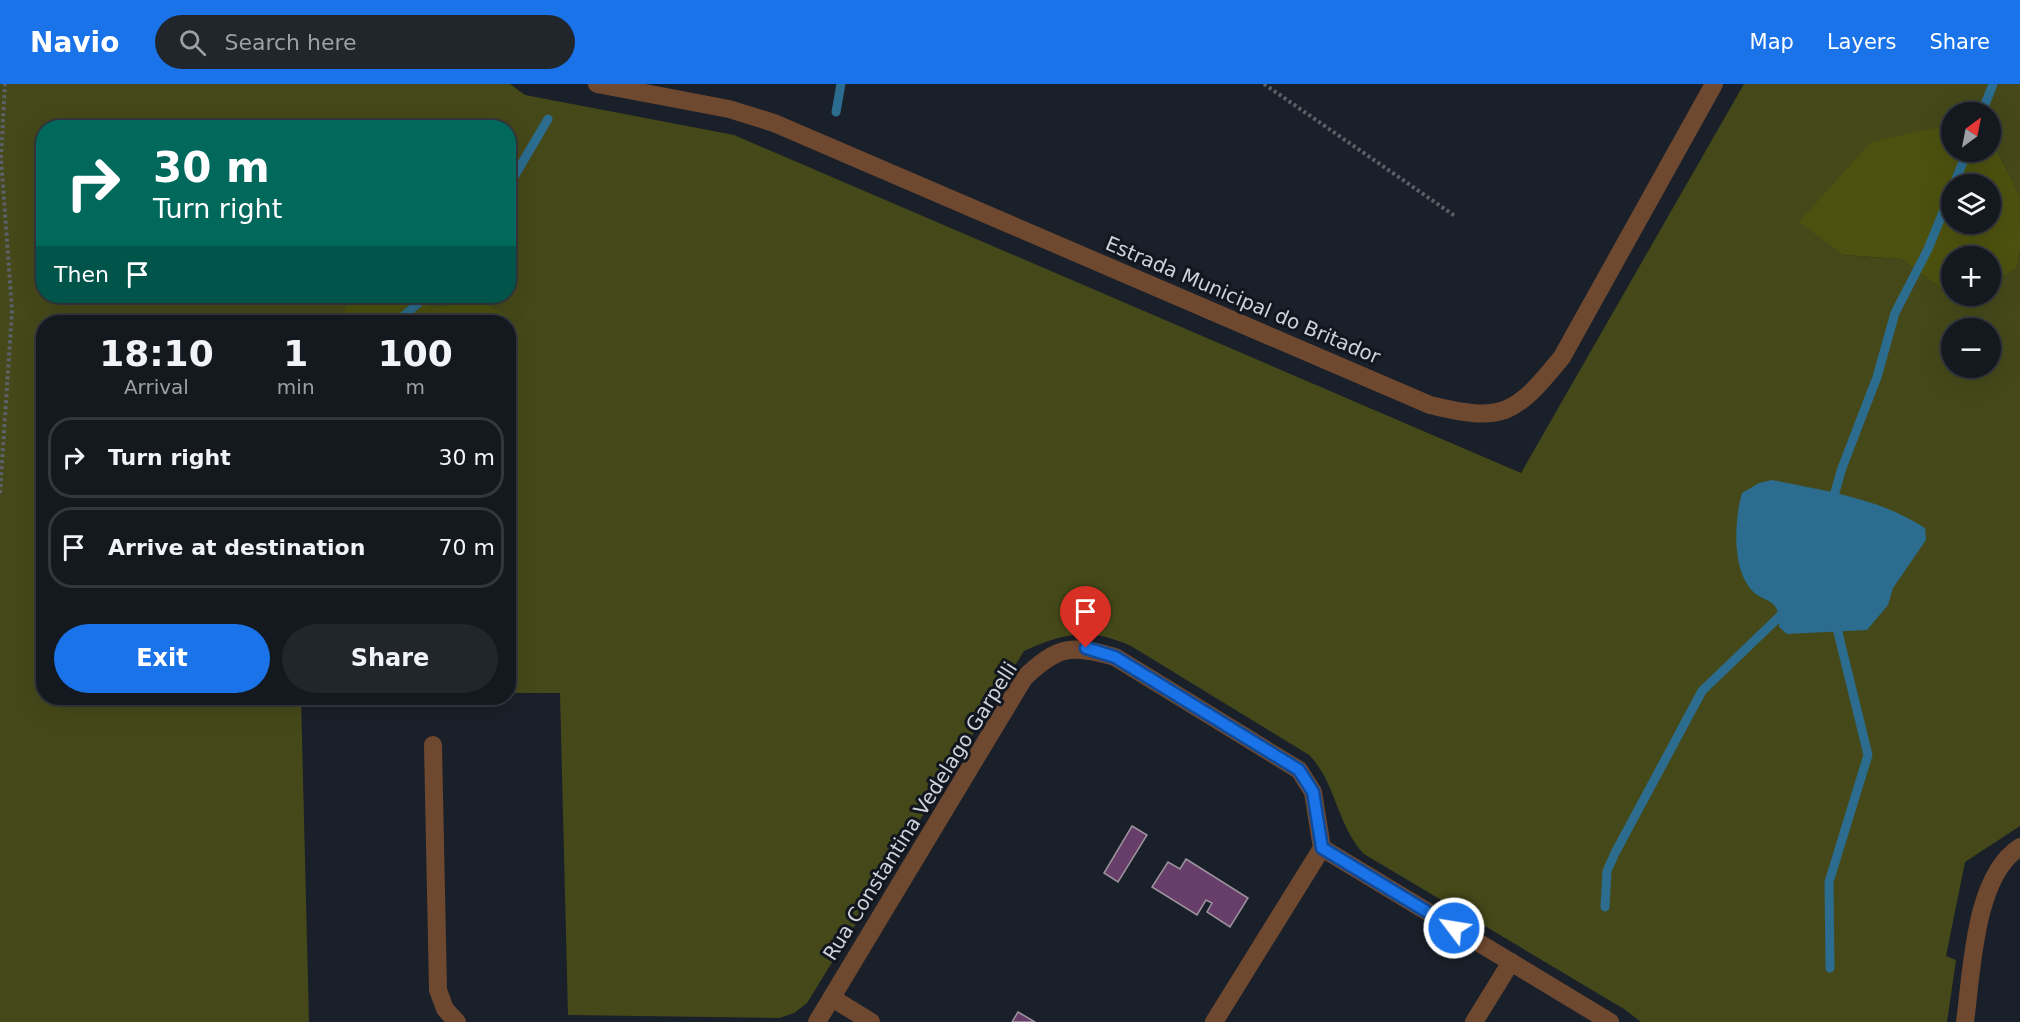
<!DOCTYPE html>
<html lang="en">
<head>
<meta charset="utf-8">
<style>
	:root { --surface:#14181f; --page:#21252c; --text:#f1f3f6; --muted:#9da0a4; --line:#33373d; --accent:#1a73e8 }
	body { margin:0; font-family:"DejaVu Sans",sans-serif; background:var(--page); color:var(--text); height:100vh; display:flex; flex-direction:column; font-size:22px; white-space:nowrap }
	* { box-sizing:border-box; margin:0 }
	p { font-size:20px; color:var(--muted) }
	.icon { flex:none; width:33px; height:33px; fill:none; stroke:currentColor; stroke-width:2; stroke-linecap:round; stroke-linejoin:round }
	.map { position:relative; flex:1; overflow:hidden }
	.drawer { position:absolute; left:36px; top:231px; width:480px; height:390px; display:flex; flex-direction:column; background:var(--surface); border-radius:24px; box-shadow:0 6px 24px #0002,0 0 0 2px var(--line) }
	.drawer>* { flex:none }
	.hud { position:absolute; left:36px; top:36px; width:480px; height:183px; border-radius:24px; box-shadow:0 6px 24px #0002,0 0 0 2px var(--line); background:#00695c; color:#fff; overflow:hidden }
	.needle { width:39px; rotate:32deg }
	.buttons { position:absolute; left:1941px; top:18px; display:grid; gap:12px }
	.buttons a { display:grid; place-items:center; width:60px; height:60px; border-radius:50%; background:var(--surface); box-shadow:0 6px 24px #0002,0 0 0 2px var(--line); font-size:30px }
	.pin { position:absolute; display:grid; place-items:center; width:51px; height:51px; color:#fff; margin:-62px -26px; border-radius:50% 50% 50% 0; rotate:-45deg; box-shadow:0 0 6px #0007 }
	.pin .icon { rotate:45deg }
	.me { position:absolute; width:66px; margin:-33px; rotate:301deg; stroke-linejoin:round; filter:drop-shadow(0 0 4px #0008) }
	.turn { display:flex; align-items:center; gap:21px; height:126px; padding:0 18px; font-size:27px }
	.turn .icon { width:78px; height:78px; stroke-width:2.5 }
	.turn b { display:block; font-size:42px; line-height:51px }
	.then { display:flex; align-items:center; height:57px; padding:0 18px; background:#0003; gap:12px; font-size:22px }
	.eta { display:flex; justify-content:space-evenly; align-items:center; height:102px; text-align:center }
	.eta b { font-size:36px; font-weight:600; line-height:42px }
	.primary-button { display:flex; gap:12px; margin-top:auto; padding:12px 18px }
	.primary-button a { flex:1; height:69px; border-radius:36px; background:var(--accent); color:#fff; font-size:24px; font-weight:600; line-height:69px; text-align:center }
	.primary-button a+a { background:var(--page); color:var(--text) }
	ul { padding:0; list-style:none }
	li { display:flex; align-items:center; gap:18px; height:81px; margin:0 12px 9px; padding:0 6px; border:3px solid var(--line); border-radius:24px }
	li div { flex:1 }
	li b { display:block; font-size:22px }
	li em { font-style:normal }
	header { display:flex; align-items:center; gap:36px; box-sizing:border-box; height:84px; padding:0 30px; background:var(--accent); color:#fff }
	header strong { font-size:28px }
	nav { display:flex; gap:33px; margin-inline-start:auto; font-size:21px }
	.search { width:420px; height:54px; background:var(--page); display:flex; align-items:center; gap:15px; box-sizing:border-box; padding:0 21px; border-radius:33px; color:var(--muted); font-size:22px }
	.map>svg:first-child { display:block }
	.green { fill:#454919; fill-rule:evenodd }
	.forest { fill:#4d510f; fill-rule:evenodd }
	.water { fill:#2c6c8f }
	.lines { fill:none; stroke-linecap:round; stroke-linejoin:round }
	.stream { stroke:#2c6c8f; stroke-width:9 }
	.building { fill:#673e6a; stroke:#9d939d; stroke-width:1.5 }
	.path { stroke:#5c6169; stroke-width:4; stroke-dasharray:3 3; stroke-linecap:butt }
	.minor { stroke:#6f4830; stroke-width:18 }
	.route-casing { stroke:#114b97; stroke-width:15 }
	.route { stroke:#1a73e8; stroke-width:10 }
	.labels { text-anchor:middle; stroke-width:6; stroke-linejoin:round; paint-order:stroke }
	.street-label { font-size:20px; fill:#cfd2d9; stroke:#11161f }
</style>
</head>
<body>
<header>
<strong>Navio</strong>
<div class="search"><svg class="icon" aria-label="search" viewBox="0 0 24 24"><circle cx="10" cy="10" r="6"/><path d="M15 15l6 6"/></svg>Search here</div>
<nav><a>Map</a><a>Layers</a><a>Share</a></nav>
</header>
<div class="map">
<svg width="2020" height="938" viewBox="0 0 2020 938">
	<rect width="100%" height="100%" fill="#1a2029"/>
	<path class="green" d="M0,0h510l15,11 209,40 787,338 223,-389h276v111l-25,-48 -4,-2 -1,-33h-38l-1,19 -11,-4 -96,128 57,4 60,44 13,-7h16l1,-11 26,-17 3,-17v575l-55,36 -19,94 10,4 -9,62h-306l-17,-13 -260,-155c-27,-28 -28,-72 -55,-99l-178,-109c-43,-19 -66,-13 -107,5l-217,352 -13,10 -15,5 -211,-3 -8,-322h-51l-1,-371h-464v376h257l8,324h-309zM44,44h464v168h-464zM1952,244h38v40h-38z"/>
	<g class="forest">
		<path d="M1940,43l11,4 1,21h38l1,-7 4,2 25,48v56l-3,17 -26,17 -1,-29h-38v40h22l-13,7 -60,-44 -57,-4 -45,-33 72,-80zM1952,100h38v40h-38z"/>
		<polygon points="353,212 411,212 433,224 478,217 505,231 500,238 338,238"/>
	</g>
	<path class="water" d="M1772,396c54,11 107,18 153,48l1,12 -33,48 -5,17 -21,25 -80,4 -8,-7c2,-34 -19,-21 -32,-43 -15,-24 -12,-66 -5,-91l17,-10z"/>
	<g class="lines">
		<g class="stream">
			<polyline points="836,28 841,0"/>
			<polyline points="1982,28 1993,0"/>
			<polyline points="1954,100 1967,68"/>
			<polyline points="508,103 548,35"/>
			<polyline points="397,238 426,212"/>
			<polyline points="1835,420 1835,408 1842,384 1877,293 1895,229 1928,165 1952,106"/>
			<polyline points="1605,823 1607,787 1615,769 1702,607 1780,532 1785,524"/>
			<polyline points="1830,884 1829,798 1868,671 1835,536"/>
		</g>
	</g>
	<g class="building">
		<polygon points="1132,742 1147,751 1118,798 1104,789"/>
		<polygon points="1186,775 1248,814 1230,843 1207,828 1212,819 1206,816 1197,831 1152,803 1168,778 1180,785"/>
		<polygon points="1018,928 1035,938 1012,938"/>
	</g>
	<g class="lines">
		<g class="path">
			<polyline points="1264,0 1455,132"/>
			<polyline points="1,74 5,0"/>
			<polyline points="0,409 12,227 1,73"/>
		</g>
		<g class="minor">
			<path d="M597,0l132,25 45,14 656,282c73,18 85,10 132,-48l152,-273"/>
			<polyline points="433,661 438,906 445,925 457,938"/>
			<polyline points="1322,764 1610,938"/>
			<polyline points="832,914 871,938"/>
			<path d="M817,938l207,-344c33,-32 48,-34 91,-21l184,113 14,22 9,56 -108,174"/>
			<polyline points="1474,938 1511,878"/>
			<path d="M1965,938c7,-51 9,-146 55,-175"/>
		</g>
	</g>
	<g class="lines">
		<defs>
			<polyline id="route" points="1086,564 1115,573 1299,686 1313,708 1322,764 1454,844"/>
		</defs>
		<use href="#route" class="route-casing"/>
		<use href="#route" class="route"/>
	</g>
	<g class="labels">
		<g class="street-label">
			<text transform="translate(1243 216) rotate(23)" y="7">Estrada Municipal do Britador</text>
			<text transform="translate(920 727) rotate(-58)" y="7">Rua Constantina Vedelago Garpelli</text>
		</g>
	</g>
</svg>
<div class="buttons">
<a><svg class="needle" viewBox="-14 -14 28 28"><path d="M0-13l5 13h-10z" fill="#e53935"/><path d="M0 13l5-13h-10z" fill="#9da0a4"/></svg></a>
<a><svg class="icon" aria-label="layers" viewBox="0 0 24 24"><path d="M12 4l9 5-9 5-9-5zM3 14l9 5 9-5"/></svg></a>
<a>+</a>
<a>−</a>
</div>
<div class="pin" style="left:1086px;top:564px;background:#d93025"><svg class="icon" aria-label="arrive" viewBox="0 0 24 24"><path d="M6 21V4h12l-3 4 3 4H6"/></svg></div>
<svg class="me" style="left:1454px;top:844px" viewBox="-20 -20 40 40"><circle r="17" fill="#1a73e8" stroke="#fff" stroke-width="3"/><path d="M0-11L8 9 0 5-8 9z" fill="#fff"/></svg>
<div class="hud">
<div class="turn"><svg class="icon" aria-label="right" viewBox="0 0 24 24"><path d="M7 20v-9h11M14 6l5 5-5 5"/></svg><div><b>30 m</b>Turn right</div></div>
<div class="then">Then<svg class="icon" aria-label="arrive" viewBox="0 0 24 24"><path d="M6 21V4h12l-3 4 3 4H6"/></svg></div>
</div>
<section class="drawer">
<div class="eta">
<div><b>18:10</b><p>Arrival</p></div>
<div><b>1</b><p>min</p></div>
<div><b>100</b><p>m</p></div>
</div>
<ul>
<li><svg class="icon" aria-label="right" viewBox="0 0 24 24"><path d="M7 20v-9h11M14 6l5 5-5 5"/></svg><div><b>Turn right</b></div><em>30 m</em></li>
<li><svg class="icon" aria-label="arrive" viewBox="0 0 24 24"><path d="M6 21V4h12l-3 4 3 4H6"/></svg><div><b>Arrive at destination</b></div><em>70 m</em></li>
</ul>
<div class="primary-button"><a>Exit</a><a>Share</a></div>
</section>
</div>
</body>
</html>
